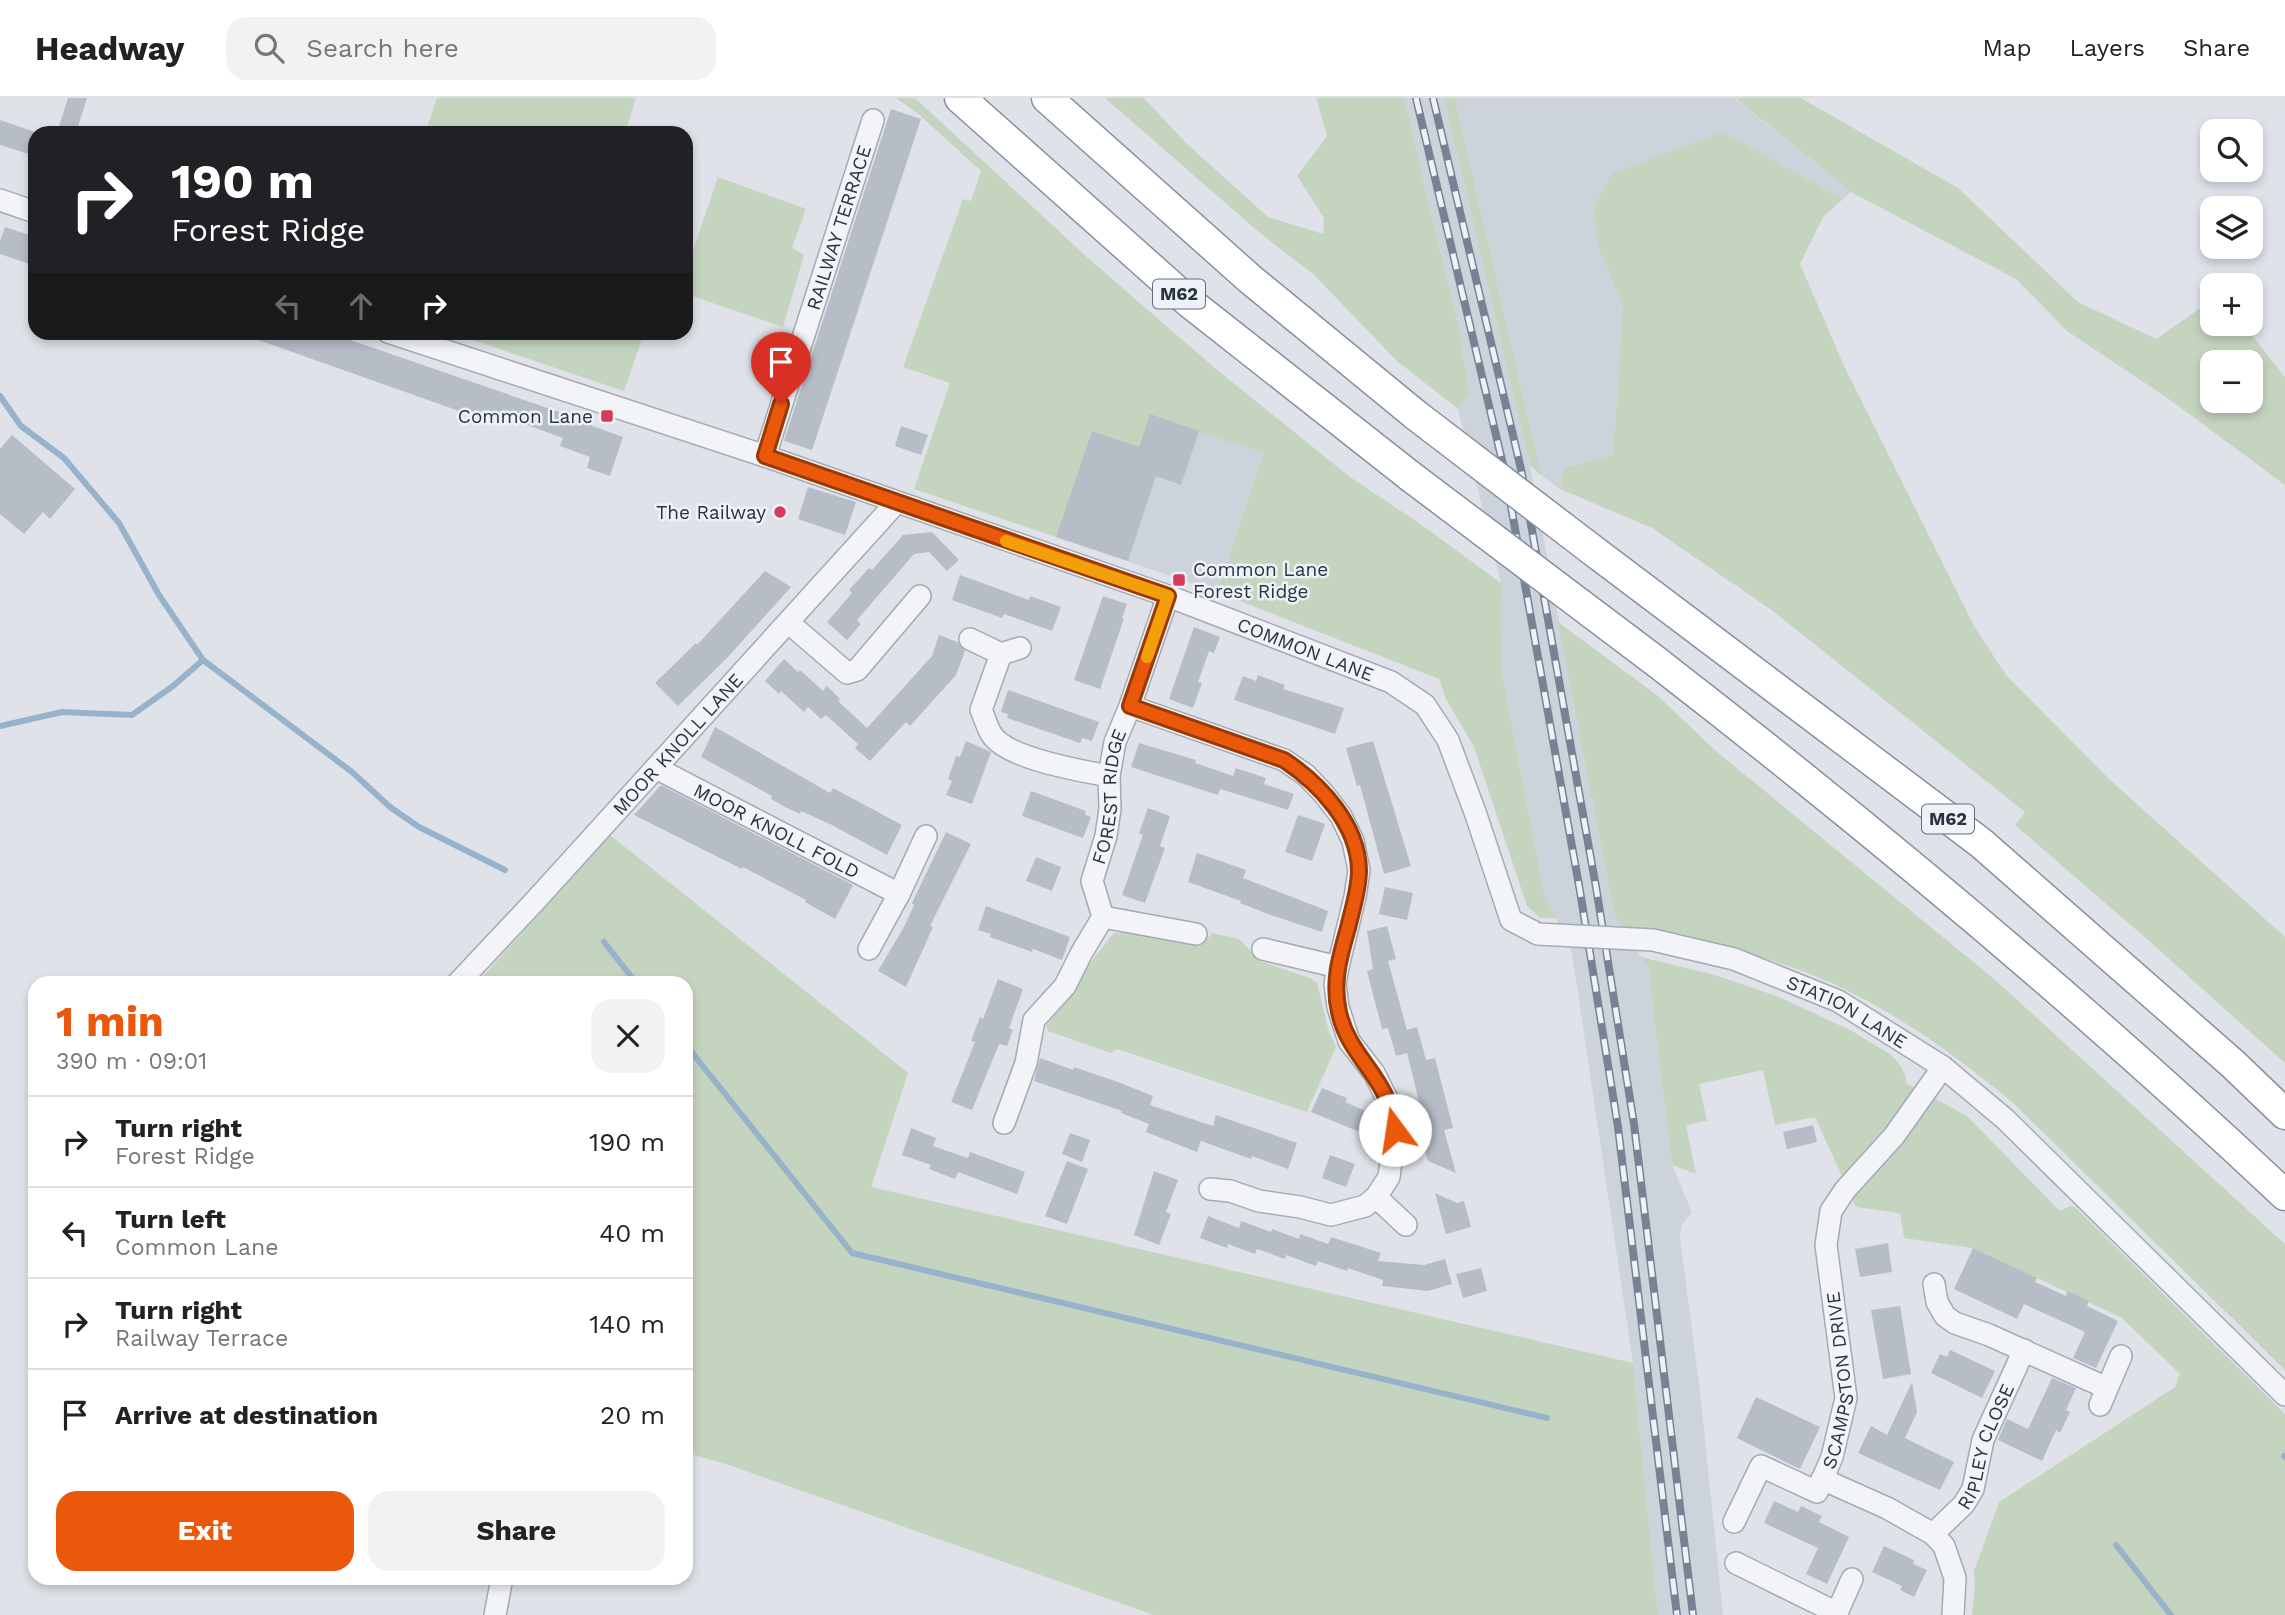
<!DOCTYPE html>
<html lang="en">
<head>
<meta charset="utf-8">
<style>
	:root { --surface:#fff; --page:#f2f2f2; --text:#222; --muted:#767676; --line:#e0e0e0; --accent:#ea580c }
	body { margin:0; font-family:"Work Sans",sans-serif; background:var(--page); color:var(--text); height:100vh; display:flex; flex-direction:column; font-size:26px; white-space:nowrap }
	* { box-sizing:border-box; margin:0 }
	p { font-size:23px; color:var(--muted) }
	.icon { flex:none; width:38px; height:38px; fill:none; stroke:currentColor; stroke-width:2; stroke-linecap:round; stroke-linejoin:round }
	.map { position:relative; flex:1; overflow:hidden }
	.panel { position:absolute; left:28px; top:878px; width:665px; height:609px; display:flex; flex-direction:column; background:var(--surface); border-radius:21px; box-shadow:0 4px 10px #0003 }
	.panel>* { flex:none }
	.banner { position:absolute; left:28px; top:28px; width:665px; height:214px; border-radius:21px; box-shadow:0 4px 10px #0003; background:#202124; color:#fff; overflow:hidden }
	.buttons { position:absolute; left:2200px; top:21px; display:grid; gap:14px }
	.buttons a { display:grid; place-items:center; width:63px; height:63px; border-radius:14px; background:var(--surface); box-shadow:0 4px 10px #0003; font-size:35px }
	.pin { position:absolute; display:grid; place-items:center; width:60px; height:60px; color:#fff; margin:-72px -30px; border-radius:50% 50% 50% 0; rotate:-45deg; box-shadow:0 0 7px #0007 }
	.pin .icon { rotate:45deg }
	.me { position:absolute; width:77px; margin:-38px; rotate:346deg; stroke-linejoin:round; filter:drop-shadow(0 0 5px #0008) }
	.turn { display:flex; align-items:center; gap:24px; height:147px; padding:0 28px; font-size:32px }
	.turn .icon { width:91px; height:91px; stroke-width:2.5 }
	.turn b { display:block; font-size:49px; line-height:60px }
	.lanes { display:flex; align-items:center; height:66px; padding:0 28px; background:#0003; justify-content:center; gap:35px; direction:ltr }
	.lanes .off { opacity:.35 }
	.round { display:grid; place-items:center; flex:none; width:74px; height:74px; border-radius:21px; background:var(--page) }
	.overview { display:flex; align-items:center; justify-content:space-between; height:119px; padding:0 28px }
	h1 { font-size:42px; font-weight:700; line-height:52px; color:var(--accent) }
	.primary-button { display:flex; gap:14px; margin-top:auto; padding:14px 28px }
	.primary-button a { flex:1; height:80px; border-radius:21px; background:var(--accent); color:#fff; font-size:28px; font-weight:700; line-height:80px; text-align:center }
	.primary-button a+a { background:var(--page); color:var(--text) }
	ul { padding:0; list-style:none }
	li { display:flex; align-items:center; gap:21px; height:91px; padding:0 28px; border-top:2px solid var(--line) }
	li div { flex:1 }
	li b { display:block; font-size:26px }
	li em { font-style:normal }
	header { display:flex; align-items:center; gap:42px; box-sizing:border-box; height:98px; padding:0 35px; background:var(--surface); border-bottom:2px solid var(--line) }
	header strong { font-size:33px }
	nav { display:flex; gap:38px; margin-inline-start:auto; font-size:24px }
	.search { width:490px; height:63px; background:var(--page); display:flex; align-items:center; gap:18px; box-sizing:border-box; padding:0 24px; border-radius:21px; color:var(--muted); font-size:26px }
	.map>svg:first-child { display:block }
	.built { fill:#cdd3db }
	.green { fill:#c5d4bf; fill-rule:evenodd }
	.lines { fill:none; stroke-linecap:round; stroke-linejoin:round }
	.stream { stroke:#97b3cc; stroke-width:6 }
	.building { fill:#b6bdc7 }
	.minor-casing { stroke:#a4aab4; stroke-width:24 }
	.highway-casing { stroke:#8591a1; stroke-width:33 }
	.minor { stroke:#f2f4f7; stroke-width:21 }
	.highway { stroke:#fff; stroke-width:30 }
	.rail-casing { stroke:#778394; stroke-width:8 }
	.rail { stroke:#eef2f7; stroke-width:5; stroke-dasharray:16; stroke-linecap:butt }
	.minor-bridge-casing { stroke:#a4aab4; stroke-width:24; stroke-linecap:butt }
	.highway-bridge-casing { stroke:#8591a1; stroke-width:33; stroke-linecap:butt }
	.minor-bridge { stroke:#f2f4f7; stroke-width:21 }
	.highway-bridge { stroke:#fff; stroke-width:30 }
	.route-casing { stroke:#983908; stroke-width:18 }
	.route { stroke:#ea580c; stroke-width:12 }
	.slow { stroke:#f59e0b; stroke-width:12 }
	.poi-dot { fill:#d83a59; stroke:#eef2f7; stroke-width:2.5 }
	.labels { text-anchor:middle; stroke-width:5; stroke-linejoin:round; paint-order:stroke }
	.shield { fill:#eef2f7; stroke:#636c78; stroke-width:2 }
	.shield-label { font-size:18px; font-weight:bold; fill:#273242 }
	.street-label { font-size:19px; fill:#273242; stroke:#eef2f7 }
	.poi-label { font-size:19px; fill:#273242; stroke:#eef2f7; text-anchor:end }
</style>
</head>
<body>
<header>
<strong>Headway</strong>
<div class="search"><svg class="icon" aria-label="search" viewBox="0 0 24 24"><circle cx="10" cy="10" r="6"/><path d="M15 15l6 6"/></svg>Search here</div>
<nav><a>Map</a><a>Layers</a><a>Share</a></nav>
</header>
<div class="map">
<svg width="2285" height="1517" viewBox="0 0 2285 1517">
	<rect width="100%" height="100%" fill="#dfe3e9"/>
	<g class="built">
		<polygon points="1404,0 1444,0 1530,368 1615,819 1648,870 1672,1067 1692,1114 1681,1128 1680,1140 1700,1293 1723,1517 1658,1517 1633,1265 1572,855 1544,795 1502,576 1501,485 1458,311 1469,295 1460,236"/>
		<polygon points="1455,0 1734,0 1851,94 1843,101 1723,34 1598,149 1623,209 1613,356 1564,370 1560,391 1541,377"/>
		<polygon points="1150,316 1263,355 1217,494 1056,439 1092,333"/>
	</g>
	<g class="green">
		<polygon points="437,0 636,0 625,35 425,35"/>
		<polygon points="896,0 915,0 1088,160 1216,271 1350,379 1419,425 1501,485 1502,576 1544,795 1556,820 1540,820 1527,808 1474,649 1446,601 1439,581 1217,494 1263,355 1150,317 1139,349 1092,333 1056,439 914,391 950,285 903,269 963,101 971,103 981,73 916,14"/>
		<polygon points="1105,0 1144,0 1187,46 1268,119 1323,136 1324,120 1297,78 1327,38 1316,0 1404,0 1460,236 1469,295 1458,311 1397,263 1313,176 1261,136"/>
		<polygon points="1444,0 1455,0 1541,377 1530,368"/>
		<path d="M1735,0h66l157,90 120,114 78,37 56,-39v24h31l42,53v108l-119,-88 -99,-66 -51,-52 -165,-87zM2212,264h38v39h-38z"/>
		<polygon points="1723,34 1843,101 1823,119 1800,166 1845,270 1974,528 2006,577 2109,681 2285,839 2285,965 2148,842 2015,727 2025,714 1773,513 1652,430 1560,391 1564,370 1613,356 1623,209 1598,149 1594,110 1612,76"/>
		<polygon points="718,79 806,111 792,150 804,157 783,229 686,196 686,173"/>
		<polygon points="452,235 644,234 644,235 624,293"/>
		<path d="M1558,524l100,74 59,56 276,226 292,266v126l-274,-269c-67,-55 -140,-107 -223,-135 -54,-19 -110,-29 -167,-39l-6,-10z"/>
		<polygon points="610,737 908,975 871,1089 1633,1265 1658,1517 1154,1517 726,1366 686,1355 686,886 477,885"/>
		<polygon points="1143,834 1205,844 1212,835 1239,841 1260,863 1310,880 1317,885 1329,934 1336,949 1307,1014 1117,951 1111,955 1048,933 1046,928 1070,899 1089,866 1114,835"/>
		<polygon points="1641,859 1715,877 1779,899 1852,933 1890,956 1900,967 1906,979 1906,985 1967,1018 2060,1113 2070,1108 2075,1109 2285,1316 2285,1517 1972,1517 1975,1488 1974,1473 1999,1404 2175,1289 2180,1276 2122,1220 1973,1150 1904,1140 1900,1115 1856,1109 1815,1019 1775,1027 1763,972 1699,986 1707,1023 1686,1027 1696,1076 1672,1067 1648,870"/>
	</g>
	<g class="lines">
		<g class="stream">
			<polyline points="0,298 21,328 64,360 119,425 159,497 203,562 352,674 390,709 419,729 505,772"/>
			<polyline points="0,628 62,614 132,617 173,588 203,562"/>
			<polyline points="604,844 637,886"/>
			<polyline points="686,947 852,1155 1547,1320"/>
			<polyline points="2284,1358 2285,1359"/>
			<polyline points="2116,1447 2171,1517"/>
		</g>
	</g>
	<g class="building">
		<polygon points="68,0 87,0 76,35 57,35"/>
		<polygon points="891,11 921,21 812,352 784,343"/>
		<polygon points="0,22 35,34 35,58 0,47"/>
		<polygon points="5,129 35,139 35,148 29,166 0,156 0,143"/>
		<polygon points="244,234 327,234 559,314 559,316 623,339 610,378 587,370 590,359 560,348 563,340 497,316 493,325 244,237"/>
		<polygon points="1150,316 1199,333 1181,387 1156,378 1128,463 1056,439 1092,333 1139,349"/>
		<polygon points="901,328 928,337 921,357 895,348"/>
		<polygon points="12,337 75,391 50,421 43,414 24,436 0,416 0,351"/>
		<polygon points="808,389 856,404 845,437 798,421"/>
		<polygon points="932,434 959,462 947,473 929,454 914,456 857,522 861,526 847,542 827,524 852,495 849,492 869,470 872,472 903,437"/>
		<polygon points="765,473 791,489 727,560 678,608 655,585 696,545 697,547"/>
		<polygon points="960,477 1029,502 1030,498 1061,509 1052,533 1004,516 1002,520 952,502"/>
		<polygon points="1103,498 1127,506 1122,520 1124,520 1100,591 1074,582"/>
		<polygon points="1194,529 1220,539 1214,555 1209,553 1198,584 1202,585 1193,610 1169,601"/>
		<polygon points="939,537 957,544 965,553 956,577 910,628 906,624 870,663 855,650 858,646 826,617 821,621 808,609 804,614 781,593 779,596 765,583 784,561 798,574 800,572 823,593 827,588 840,601 838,603 867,630 932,558"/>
		<polygon points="1258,577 1285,587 1283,591 1344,610 1335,636 1234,602 1243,578 1256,583"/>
		<polygon points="1008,592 1099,624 1092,643 1082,640 1080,645 1007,620 1008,616 1001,614"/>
		<polygon points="715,629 830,695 833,690 902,727 887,757 832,727 801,713 800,716 785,709 771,701 772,698 701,659"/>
		<polygon points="966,643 991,654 972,706 946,697 952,683 948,681 956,658 960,659"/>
		<polygon points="1373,643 1411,768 1384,776 1360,687 1357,688 1346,650"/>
		<polygon points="1139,645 1196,662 1195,665 1233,678 1236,670 1266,680 1264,686 1294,696 1288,712 1220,691 1218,697 1131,669"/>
		<polygon points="661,687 853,787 835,821 805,804 806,802 743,769 742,771 634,717"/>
		<polygon points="1031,693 1086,713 1085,717 1091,719 1083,740 1022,718"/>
		<polygon points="1148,710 1170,718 1160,748 1165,750 1145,805 1122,797 1143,737 1139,735"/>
		<polygon points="1298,717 1325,726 1312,763 1285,754"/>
		<polygon points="946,734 971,746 930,828 933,829 906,889 878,873 905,827 914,807 912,805"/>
		<polygon points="1197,755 1246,772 1243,780 1328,813 1322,834 1268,816 1240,805 1241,803 1188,784"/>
		<polygon points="1036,759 1061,769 1052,793 1026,783"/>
		<polygon points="1385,789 1413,795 1407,822 1379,816"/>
		<polygon points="986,808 1070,839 1062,862 1033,851 1032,854 990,839 991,836 978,832"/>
		<polygon points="1387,828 1396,861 1388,863 1407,932 1417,929 1426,962 1435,960 1453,1030 1444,1032 1456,1075 1428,1063 1424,1049 1430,1048 1407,955 1396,958 1388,930 1382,931 1367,873 1373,871 1367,833"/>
		<polygon points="998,881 1023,891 1009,930 1013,932 1007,948 999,946 972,1012 951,1004 975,944 971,943 980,919 983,921"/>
		<polygon points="1040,960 1073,972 1074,969 1118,984 1153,998 1150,1007 1213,1028 1216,1017 1297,1045 1288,1071 1252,1058 1251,1061 1201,1043 1197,1054 1146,1034 1149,1026 1121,1015 1122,1013 1034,983"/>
		<polygon points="1322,990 1347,1000 1345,1004 1380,1019 1372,1039 1311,1014"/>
		<polygon points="1813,1027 1817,1044 1787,1051 1783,1034"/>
		<polygon points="911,1030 936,1040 933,1048 968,1060 970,1054 1025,1074 1017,1096 958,1074 955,1081 929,1071 931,1067 902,1057"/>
		<polygon points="1070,1035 1090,1042 1082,1064 1062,1056"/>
		<polygon points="1330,1057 1355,1066 1346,1089 1322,1080"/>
		<polygon points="1067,1063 1088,1071 1067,1126 1045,1118"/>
		<polygon points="1154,1073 1178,1082 1166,1114 1171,1116 1159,1147 1134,1137"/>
		<polygon points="1435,1095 1457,1105 1464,1103 1471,1129 1446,1136"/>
		<polygon points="1208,1118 1239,1130 1241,1123 1271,1134 1272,1131 1299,1141 1300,1136 1328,1146 1331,1139 1381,1155 1378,1163 1424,1167 1445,1161 1452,1186 1428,1193 1382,1188 1383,1182 1348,1170 1347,1173 1318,1163 1316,1168 1286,1157 1285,1161 1257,1151 1255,1156 1228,1146 1227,1150 1200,1140"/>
		<polygon points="1888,1145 1892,1174 1860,1179 1855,1151"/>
		<polygon points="1973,1150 2037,1180 2035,1184 2066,1198 2068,1193 2089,1203 2087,1208 2118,1223 2096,1270 2073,1260 2085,1234 2024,1206 2017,1221 1954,1191"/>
		<polygon points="1481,1170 1487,1193 1463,1200 1456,1176"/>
		<polygon points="1900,1208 1911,1276 1883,1281 1871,1212"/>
		<polygon points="1950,1252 1995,1273 1982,1300 1931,1275 1940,1256 1947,1259"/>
		<polygon points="2052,1280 2076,1290 2066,1312 2070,1314 2060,1335 2056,1332 2042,1363 1998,1342 2007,1321 2028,1331"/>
		<polygon points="1912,1284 1917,1314 1905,1340 1954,1364 1940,1392 1858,1355 1871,1328 1887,1337"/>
		<polygon points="1756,1299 1820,1329 1800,1371 1737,1340"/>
		<polygon points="1774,1403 1798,1414 1801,1408 1822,1418 1819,1424 1849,1439 1827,1486 1806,1476 1818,1450 1764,1425"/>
		<polygon points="1884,1448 1914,1462 1913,1466 1927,1472 1914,1499 1900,1492 1902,1488 1872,1474"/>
	</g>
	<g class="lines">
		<defs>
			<g id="minor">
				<polyline points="0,102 35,114"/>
				<path id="s1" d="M388,234l377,124 403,140 223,86 34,23 23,35 27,72 36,108 27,14"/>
				<path id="s2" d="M765,358l108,-336"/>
				<polyline points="789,525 847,575 857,572 920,498"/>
				<polyline points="970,541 1001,556 1020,550"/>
				<path d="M1001,556l-20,56c4,8 6,18 11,25 16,24 90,36 117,41"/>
				<polyline points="1130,608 1284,662 1306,677 1324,696 1341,718 1353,743 1359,772 1355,799 1338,869 1335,886 1338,909 1349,943 1374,975 1393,1013 1395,1032 1389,1079 1376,1099 1365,1108 1331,1117 1300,1109 1259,1103 1230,1093 1210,1091"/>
				<path id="s3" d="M656,670l243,126"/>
				<polyline points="1103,819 1196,836"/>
				<path id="s4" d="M1653,842l81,19 104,42 105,66 62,52 280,276"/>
				<polyline points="869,851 899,796 926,738"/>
				<polyline points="1263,851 1338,869"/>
				<path id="s5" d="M457,886l78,-83 361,-398"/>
				<path id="s6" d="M1004,1025l22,-60 8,-43 31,-34 17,-34 21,-35 -11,-36 14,-45 4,-27 -1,-33 6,-34 15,-36 38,-110"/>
				<polyline points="1376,1099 1406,1127"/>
				<polyline points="1934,1186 1937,1204 1945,1218 1955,1225 1989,1237 2107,1290"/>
				<polyline points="2100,1307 2121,1258"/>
				<polyline points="1822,1381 1887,1410 1933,1436 1944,1448 1955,1480 1953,1517"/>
				<path id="s7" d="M1734,1424l27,-56 56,26 15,-35 14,-59 -20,-153 5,-34 14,-21 49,-54 49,-69"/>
				<path id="s8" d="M1933,1436l31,-30 9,-15 10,-49 41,-90"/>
				<polyline points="1736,1465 1837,1515"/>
				<polyline points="495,1517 502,1480"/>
				<polyline points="1836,1517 1852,1481"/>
			</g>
			<g id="highway">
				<polyline points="960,0 1189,204 1410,378"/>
				<polyline points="1047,0 1250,181 1417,318"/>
				<polyline points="1591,451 1981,745 2233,966 2285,1016"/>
				<path d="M1658,565c217,168 427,344 627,532"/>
			</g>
		</defs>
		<use href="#minor" class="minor-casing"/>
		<use href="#highway" class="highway-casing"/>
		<use href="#minor" class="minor"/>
		<use href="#highway" class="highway"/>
		<defs>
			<g id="rail">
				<polyline points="1416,0 1505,375 1580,793 1618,1029 1677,1517"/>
				<polyline points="1433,0 1521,371 1596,789 1634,1026 1693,1517"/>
			</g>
		</defs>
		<use href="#rail" class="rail-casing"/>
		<use href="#rail" class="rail"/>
		<defs>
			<polyline id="minor-bridge" points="1538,836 1653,842"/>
			<g id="highway-bridge">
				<polyline points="1417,318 1591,451"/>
				<polyline points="1410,378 1658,565"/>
			</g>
		</defs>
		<use href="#minor-bridge" class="minor-bridge-casing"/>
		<use href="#highway-bridge" class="highway-bridge-casing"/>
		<use href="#minor-bridge" class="minor-bridge"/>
		<use href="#highway-bridge" class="highway-bridge"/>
	</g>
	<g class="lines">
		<defs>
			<path id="route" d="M781,306l-16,52 403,140 -38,110 154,54c36,24 74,64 75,110 0,20 -7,40 -11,58 -8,28 -16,54 -9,84 10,47 50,64 56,118"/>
		</defs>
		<use href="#route" class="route-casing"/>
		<use href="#route" class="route"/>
		<polyline class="slow" points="1006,443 1168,498 1147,559"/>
	</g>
	<g class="poi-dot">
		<rect x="600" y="311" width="14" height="14" rx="3.5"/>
		<circle cx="780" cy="414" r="7"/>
		<rect x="1172" y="475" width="14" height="14" rx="3.5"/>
	</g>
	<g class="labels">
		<g class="shield">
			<rect x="1153" y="181.5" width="52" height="29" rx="5"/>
			<rect x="1922" y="706.5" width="52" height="29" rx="5"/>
		</g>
		<g class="shield-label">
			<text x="1179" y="202">M62</text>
			<text x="1948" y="727">M62</text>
		</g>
		<g class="street-label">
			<text dy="7" stroke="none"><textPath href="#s2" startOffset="240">RAILWAY TERRACE</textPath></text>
			<text dy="7" stroke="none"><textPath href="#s1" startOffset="971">COMMON LANE</textPath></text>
			<text dy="7" stroke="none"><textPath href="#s5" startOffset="326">MOOR KNOLL LANE</textPath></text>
			<text dy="7" stroke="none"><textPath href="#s6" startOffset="357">FOREST RIDGE</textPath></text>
			<text dy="7" stroke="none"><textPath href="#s3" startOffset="136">MOOR KNOLL FOLD</textPath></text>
			<text dy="7" stroke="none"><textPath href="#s4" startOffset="208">STATION LANE</textPath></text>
			<text dy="7" stroke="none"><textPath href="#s7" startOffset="240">SCAMPSTON DRIVE</textPath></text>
			<text dy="7" stroke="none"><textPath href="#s8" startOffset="105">RIPLEY CLOSE</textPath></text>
		</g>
		<g class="poi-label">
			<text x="593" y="325">Common Lane</text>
			<text x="766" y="421">The Railway</text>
			<text x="1193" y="478" text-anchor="start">Common Lane<tspan x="1193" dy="22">Forest Ridge</tspan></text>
		</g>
	</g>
</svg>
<div class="buttons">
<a><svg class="icon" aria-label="search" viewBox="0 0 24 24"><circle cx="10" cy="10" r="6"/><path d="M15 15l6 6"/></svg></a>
<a><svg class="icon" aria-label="layers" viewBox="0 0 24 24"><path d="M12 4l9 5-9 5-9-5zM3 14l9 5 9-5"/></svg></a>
<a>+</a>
<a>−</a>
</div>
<div class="pin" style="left:781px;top:306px;background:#d93025"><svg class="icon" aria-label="arrive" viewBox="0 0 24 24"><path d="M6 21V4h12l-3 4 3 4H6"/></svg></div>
<svg class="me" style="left:1395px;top:1032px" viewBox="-20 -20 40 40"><circle r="19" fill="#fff"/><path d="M0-13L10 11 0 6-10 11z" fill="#ea580c"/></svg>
<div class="banner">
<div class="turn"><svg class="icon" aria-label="right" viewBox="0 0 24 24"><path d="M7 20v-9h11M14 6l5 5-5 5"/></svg><div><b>190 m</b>Forest Ridge</div></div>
<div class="lanes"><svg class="icon off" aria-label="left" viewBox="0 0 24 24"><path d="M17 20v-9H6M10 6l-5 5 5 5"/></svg><svg class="icon off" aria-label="ahead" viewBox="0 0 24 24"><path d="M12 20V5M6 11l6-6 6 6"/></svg><svg class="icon" aria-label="right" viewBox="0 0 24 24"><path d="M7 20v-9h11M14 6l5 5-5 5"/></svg></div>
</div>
<section class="panel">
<div class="overview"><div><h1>1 min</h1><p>390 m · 09:01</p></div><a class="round"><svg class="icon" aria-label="close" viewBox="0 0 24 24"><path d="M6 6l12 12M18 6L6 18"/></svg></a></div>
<ul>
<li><svg class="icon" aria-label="right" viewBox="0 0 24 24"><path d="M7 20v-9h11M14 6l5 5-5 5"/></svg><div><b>Turn right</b><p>Forest Ridge</p></div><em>190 m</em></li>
<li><svg class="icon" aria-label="left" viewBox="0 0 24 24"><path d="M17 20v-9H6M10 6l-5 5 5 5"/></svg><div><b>Turn left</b><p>Common Lane</p></div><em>40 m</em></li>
<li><svg class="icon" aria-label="right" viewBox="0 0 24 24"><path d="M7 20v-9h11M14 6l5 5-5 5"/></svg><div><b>Turn right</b><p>Railway Terrace</p></div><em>140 m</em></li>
<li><svg class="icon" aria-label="arrive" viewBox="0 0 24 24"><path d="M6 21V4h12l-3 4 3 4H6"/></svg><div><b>Arrive at destination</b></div><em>20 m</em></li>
</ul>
<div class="primary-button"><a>Exit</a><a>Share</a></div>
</section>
</div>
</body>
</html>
